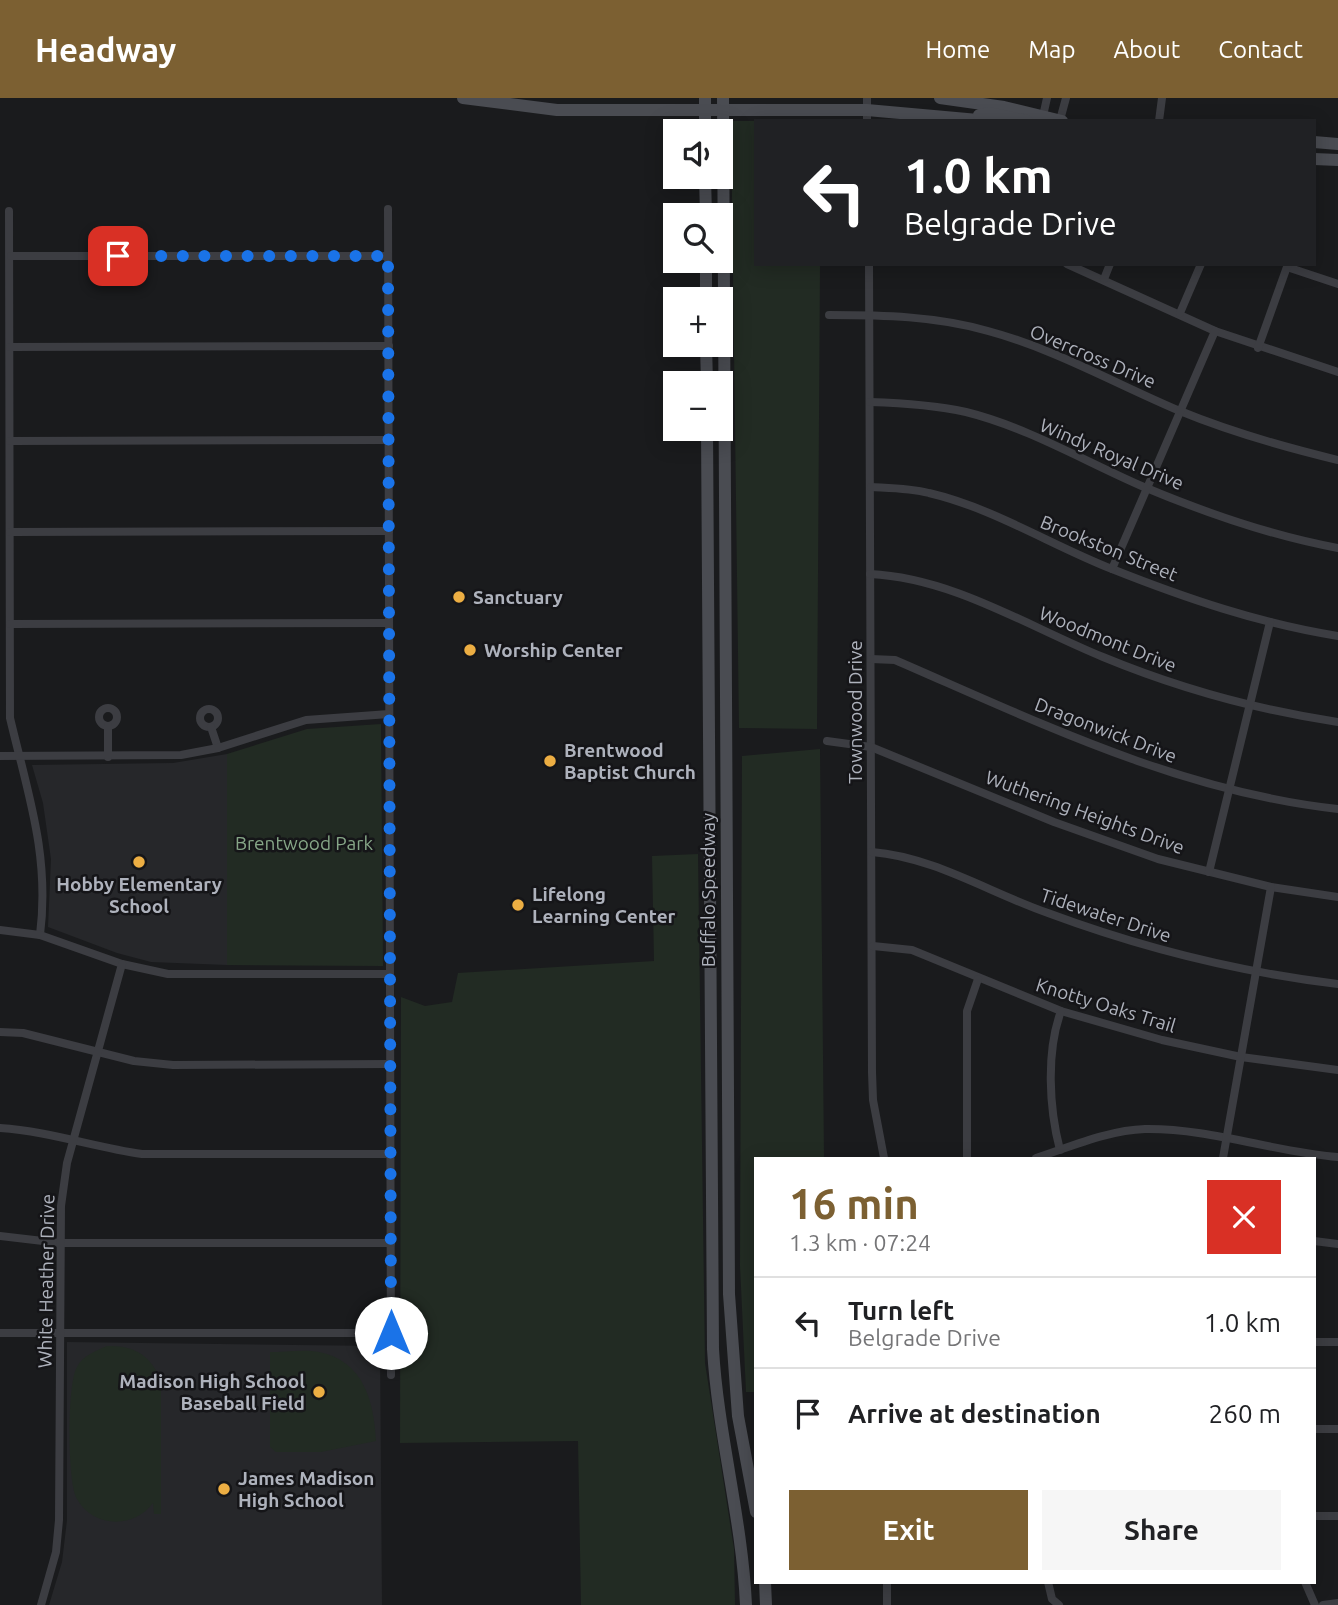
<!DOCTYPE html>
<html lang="en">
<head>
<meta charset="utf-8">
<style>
	:root { --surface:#fff; --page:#f6f6f6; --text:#202124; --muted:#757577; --line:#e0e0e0; --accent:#7c6032 }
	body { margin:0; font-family:Ubuntu,sans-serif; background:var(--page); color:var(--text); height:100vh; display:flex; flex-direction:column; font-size:26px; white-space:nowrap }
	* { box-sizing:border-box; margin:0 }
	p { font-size:23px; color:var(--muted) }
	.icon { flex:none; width:38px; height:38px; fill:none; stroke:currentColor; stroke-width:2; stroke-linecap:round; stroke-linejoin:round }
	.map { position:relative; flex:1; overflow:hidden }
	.panel { position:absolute; left:754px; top:1059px; width:562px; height:427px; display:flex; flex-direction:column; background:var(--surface); border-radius:0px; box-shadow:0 4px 18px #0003 }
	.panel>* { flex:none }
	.guide { position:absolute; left:754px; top:21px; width:562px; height:147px; border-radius:0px; box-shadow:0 4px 18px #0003; background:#202124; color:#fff; overflow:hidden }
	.fabs { position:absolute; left:663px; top:21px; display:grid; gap:14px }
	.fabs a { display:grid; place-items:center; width:70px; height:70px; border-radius:0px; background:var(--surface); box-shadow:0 4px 18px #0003; font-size:35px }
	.pin { position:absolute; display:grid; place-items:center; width:60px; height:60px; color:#fff; margin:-30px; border-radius:14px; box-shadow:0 4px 10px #0006 }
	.me { position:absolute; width:77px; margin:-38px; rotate:0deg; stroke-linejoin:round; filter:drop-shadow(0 0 5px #0008) }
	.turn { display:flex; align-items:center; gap:24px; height:147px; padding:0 35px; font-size:32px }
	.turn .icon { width:91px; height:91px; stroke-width:2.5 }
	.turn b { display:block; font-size:49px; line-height:60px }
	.round { display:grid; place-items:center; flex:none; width:74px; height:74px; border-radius:0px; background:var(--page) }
	.overview { display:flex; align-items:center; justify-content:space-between; height:119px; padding:0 35px }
	h1 { font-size:42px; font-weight:600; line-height:52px; color:var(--accent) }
	.action { display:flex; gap:14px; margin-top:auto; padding:14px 35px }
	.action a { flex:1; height:80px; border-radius:0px; background:var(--accent); color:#fff; font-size:28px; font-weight:600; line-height:80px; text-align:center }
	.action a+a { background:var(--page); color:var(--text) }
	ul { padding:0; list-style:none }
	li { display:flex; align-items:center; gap:21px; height:91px; padding:0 35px; border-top:2px solid var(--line) }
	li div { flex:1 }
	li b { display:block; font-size:26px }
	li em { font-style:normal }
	header { display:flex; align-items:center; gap:42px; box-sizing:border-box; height:98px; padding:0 35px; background:var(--accent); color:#fff }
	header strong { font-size:33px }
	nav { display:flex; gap:38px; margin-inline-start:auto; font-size:24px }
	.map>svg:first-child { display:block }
	.built { fill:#26272a }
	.green { fill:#222b23 }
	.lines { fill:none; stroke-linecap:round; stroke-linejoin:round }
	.street { stroke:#3c3d42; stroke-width:8 }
	.secondary { stroke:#4a4c52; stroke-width:12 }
	.route { stroke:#1a73e8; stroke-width:12; stroke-dasharray:0 21.6 }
	.poi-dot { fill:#ecae43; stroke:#151518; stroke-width:2.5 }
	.labels { text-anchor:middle; stroke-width:5; stroke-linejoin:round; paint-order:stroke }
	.street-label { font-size:19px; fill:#aeb2bc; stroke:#151518 }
	.poi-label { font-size:19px; font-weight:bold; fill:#aeb2bc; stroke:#151518; text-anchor:start }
	.park-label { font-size:19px; fill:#86a687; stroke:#151518 }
</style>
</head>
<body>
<header>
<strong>Headway</strong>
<nav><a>Home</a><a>Map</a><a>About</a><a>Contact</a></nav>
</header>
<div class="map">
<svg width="1338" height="1507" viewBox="0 0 1338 1507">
	<rect width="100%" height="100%" fill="#1a1b1d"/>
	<g class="built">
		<polygon points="227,656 227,867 151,864 117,855 48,829 51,761 43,705 32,667 173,665"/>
		<polygon points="67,1244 380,1248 382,1507 49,1507 62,1464 67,1422"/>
	</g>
	<g class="green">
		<polygon points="731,23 756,23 756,166 820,166 817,631 739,630"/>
		<polygon points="381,626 383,868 227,867 227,656 307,631"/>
		<polygon points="820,651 824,1060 756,1060 756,1294 746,1294 740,1168 742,658"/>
		<polygon points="698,756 705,1265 734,1451 735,1507 581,1507 578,1343 400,1345 401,899 425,908 452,904 458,875 654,863 652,758"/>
		<path d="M107,1248c23,0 38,5 50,26h4v142h-7l-1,-11c-19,26 -60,25 -76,-4 -10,-16 -10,-116 0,-132 6,-12 19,-16 30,-21z"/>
		<path d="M270,1254c15,0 34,-3 49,0 45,9 55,50 57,89l-55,11h-45l-6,-5z"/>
	</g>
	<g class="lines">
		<g class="street">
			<polyline points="867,0 867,23"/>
			<polyline points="1043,18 1047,0"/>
			<polyline points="1060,22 1066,0"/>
			<polyline points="1159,23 1162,0"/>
			<polyline points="388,111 391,1277"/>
			<path d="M9,113l1,507c18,76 40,138 30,217"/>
			<polyline points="11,158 388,158"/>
			<polyline points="869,166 872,974 873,1002 884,1060"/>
			<polyline points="1067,166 1215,233 1338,274"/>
			<polyline points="1287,169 1338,186"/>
			<polyline points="1104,181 1110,166"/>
			<polyline points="1180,215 1201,166"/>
			<path d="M829,217c53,0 107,1 159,16 67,18 128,53 192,80 51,21 104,36 158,49"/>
			<polyline points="10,249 389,248"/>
			<polyline points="1258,250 1288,166"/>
			<path d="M870,304c33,1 64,3 96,10 61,15 120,50 178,75 62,26 128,49 194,61"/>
			<polyline points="10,343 389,342"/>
			<path d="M871,389c19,1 39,1 58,6 64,15 122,52 183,76 73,29 149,55 226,67"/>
			<polyline points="10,434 389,433"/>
			<polyline points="1112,471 1215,233"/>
			<path d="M870,476c83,4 157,52 233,83 75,31 155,53 235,65"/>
			<polyline points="10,526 389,525"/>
			<path d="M871,561l24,1c143,62 286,132 443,149"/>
			<circle cx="108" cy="619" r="9"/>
			<circle cx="209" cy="620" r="9"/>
			<polyline points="211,629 218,650"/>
			<polyline points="827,643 871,649 1054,724 1158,761 1271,789 1338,799"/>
			<polyline points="0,658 181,657 218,650 306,622 389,616"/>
			<polyline points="108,659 108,628"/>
			<path d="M872,754c62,5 118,41 176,61 94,35 191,59 290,71"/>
			<polyline points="1209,774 1270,524"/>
			<polyline points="0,832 40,837 122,866 168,876 389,876"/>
			<polyline points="873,848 912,852 1061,913 1162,942 1241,959 1338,972"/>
			<polyline points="0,934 23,935 134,963 173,967 390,966"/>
			<path d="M0,1030c48,3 94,19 142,26h249"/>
			<path d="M1060,1052c-11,-42 -14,-98 1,-139"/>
			<polyline points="967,1060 967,913 978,881"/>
			<path d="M1036,1060c34,-11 73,-28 109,-29 65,-1 129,23 193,28"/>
			<polyline points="1223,1060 1271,789"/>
			<polyline points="0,1138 60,1145 391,1145"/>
			<polyline points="1314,1143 1338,1146"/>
			<polyline points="0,1235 391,1235"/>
			<polyline points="1314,1244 1338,1244"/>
			<polyline points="1314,1331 1338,1331"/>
			<polyline points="1314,1418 1338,1418"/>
			<polyline points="887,1484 887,1507"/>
			<polyline points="1048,1484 1052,1501 1059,1507"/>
			<polyline points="1305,1484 1315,1507"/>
			<polyline points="41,1507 56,1454 59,1422 61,1108 67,1065 122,866"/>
			<polyline points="1323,1507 1338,1505"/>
		</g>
		<g class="secondary">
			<polyline points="463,0 557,12 867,12 989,23"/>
			<polyline points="705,0 705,33"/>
			<polyline points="723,0 729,1196 738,1318 756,1414"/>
			<polyline points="940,0 1004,9 1062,23"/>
			<polyline points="979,17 988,15 1027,23"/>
			<polyline points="1314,44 1338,46"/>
			<polyline points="1314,61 1338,62"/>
			<polyline points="705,79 706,117"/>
			<polyline points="706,163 706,201"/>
			<polyline points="706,247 707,285"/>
			<path d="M707,331l6,920c5,86 29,169 33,256"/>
			<polyline points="765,1484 766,1507"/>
		</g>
	</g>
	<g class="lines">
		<polyline class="route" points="118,158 388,158 391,1235"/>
	</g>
	<g class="poi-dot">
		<circle cx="459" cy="499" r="7"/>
		<circle cx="470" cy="552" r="7"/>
		<circle cx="550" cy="663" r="7"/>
		<circle cx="139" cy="764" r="7"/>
		<circle cx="518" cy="807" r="7"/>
		<circle cx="319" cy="1294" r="7"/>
		<circle cx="224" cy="1391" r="7"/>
	</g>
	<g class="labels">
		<g class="street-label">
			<text transform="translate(1093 258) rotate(23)" y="7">Overcross Drive</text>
			<text transform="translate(1112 356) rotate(23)" y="7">Windy Royal Drive</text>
			<text transform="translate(1109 450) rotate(22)" y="7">Brookston Street</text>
			<text transform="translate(1108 541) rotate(22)" y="7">Woodmont Drive</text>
			<text transform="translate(855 614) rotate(-90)" y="7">Townwood Drive</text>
			<text transform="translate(1106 632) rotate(21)" y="7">Dragonwick Drive</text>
			<text transform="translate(1085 714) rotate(20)" y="7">Wuthering Heights Drive</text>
			<text transform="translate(708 792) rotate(-90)" y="7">Buffalo Speedway</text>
			<text transform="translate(1106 817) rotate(18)" y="7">Tidewater Drive</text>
			<text transform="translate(1106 907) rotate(17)" y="7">Knotty Oaks Trail</text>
			<text transform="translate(46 1183) rotate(-89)" y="7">White Heather Drive</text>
		</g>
		<g class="poi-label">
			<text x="473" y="506">Sanctuary</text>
			<text x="484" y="559">Worship Center</text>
			<text x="564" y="659">Brentwood<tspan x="564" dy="22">Baptist Church</tspan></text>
			<text x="139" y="793" text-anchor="middle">Hobby Elementary<tspan x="139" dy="22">School</tspan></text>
			<text x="532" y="803">Lifelong<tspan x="532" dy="22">Learning Center</tspan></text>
			<text x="305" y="1290" text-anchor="end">Madison High School<tspan x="305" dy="22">Baseball Field</tspan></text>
			<text x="238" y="1387">James Madison<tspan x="238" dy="22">High School</tspan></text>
		</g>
		<g class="park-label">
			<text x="304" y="752">Brentwood Park</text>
		</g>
	</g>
</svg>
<div class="fabs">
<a><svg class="icon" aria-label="sound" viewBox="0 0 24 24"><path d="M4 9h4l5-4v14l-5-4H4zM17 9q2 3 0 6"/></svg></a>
<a><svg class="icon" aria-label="search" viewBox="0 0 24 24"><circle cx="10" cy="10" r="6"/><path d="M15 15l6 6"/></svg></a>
<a>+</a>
<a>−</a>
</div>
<div class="pin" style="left:118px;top:158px;background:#d93025"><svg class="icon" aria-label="arrive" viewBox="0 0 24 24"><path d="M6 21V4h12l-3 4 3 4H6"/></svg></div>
<svg class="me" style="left:391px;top:1235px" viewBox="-20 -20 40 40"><circle r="19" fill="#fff"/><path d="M0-13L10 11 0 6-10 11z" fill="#1a73e8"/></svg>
<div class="guide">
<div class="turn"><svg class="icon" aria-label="left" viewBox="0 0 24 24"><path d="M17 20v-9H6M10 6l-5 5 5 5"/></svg><div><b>1.0 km</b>Belgrade Drive</div></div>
</div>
<section class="panel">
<div class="overview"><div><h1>16 min</h1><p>1.3 km · 07:24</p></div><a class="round" style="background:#d93025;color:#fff"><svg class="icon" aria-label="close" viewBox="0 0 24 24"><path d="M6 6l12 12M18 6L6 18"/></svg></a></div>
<ul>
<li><svg class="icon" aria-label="left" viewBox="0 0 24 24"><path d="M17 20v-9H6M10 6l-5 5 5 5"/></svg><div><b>Turn left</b><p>Belgrade Drive</p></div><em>1.0 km</em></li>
<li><svg class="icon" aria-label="arrive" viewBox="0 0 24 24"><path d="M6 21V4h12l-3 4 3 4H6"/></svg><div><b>Arrive at destination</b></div><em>260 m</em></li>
</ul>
<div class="action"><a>Exit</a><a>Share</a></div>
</section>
</div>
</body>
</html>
